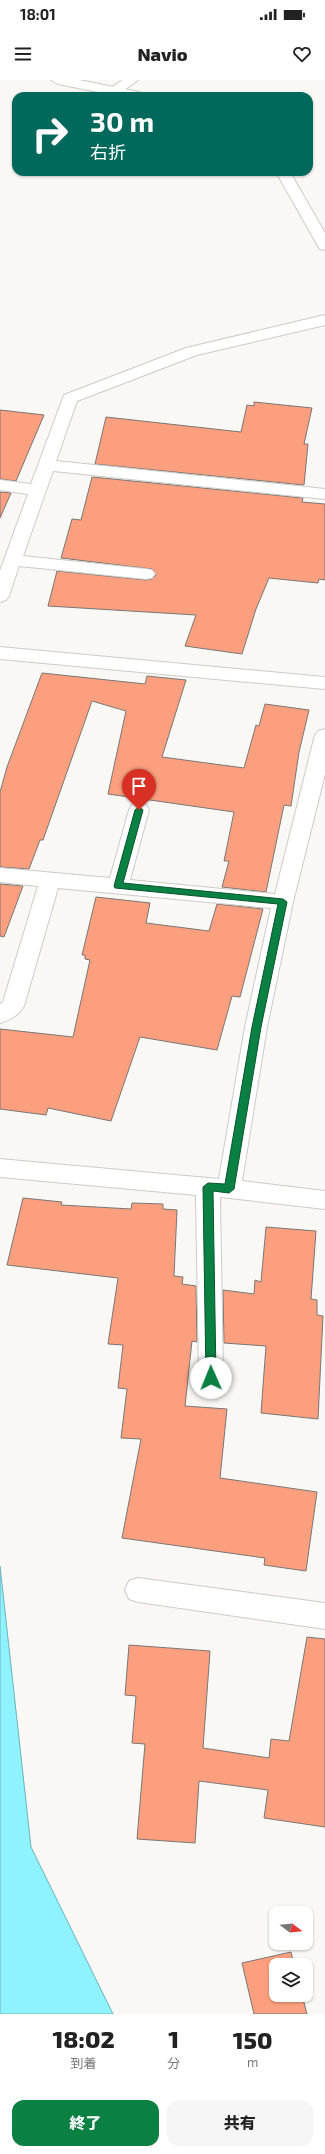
<!DOCTYPE html>
<html lang="ja">
<head>
<meta charset="utf-8">
<style>
	:root { --surface:#fff; --page:#f6f6f6; --text:#222; --muted:#767676; --accent:#0b8043 }
	body { margin:0; font-family:"Exo 2","Noto Sans JP",sans-serif; background:var(--page); color:var(--text); height:100vh; display:flex; flex-direction:column; font-size:15px; white-space:nowrap }
	* { box-sizing:border-box; margin:0 }
	p { font-size:13px; color:var(--muted) }
	.icon { flex:none; width:22px; height:22px; fill:none; stroke:currentColor; stroke-width:2; stroke-linecap:round; stroke-linejoin:round }
	.map { position:relative; height:1934px; overflow:hidden }
	.drawer { display:flex; flex-direction:column; background:var(--surface); flex:1 }
	.drawer>* { flex:none }
	.top-card { position:absolute; left:12px; top:12px; width:301px; height:84px; border-radius:12px; box-shadow:0 1px 3px #0004; background:#00695c; color:#fff; overflow:hidden }
	.needle { width:26px; rotate:106deg }
	.buttons { position:absolute; left:269px; top:1826px; display:grid; gap:8px }
	.buttons a { display:grid; place-items:center; width:44px; height:44px; border-radius:8px; background:var(--surface); box-shadow:0 1px 3px #0004; font-size:20px }
	.pin { position:absolute; display:grid; place-items:center; width:34px; height:34px; color:#fff; margin:-41px -17px; border-radius:50% 50% 50% 0; rotate:-45deg; box-shadow:0 0 4px #0007 }
	.pin .icon { rotate:45deg }
	.me { position:absolute; width:44px; margin:-22px; rotate:359deg; stroke-linejoin:round; filter:drop-shadow(0 0 3px #0008) }
	.turn { display:flex; align-items:center; gap:14px; height:84px; padding:0 12px; font-size:18px }
	.turn .icon { width:52px; height:52px; stroke-width:2.5 }
	.turn b { display:block; font-size:28px; line-height:34px }
	.eta { display:flex; justify-content:space-evenly; align-items:center; height:68px; text-align:center }
	.eta b { font-size:24px; font-weight:800; line-height:28px }
	.primary-button { display:flex; gap:8px; margin-top:auto; padding:8px 12px }
	.primary-button a { flex:1; height:46px; border-radius:12px; background:var(--accent); color:#fff; font-size:16px; font-weight:800; line-height:46px; text-align:center }
	.primary-button a+a { background:var(--page); color:var(--text) }
	.status { display:flex; justify-content:space-between; align-items:center; height:28px; padding:0 20px; background:var(--surface); direction:ltr }
	.status svg { height:11px; fill:currentColor }
	header { display:flex; justify-content:space-between; align-items:center; height:52px; padding:0 12px; background:var(--surface); font-size:18px; font-weight:800 }
	.map>svg:first-child { display:block }
	.water { fill:#8ff2ff; stroke:#6db2bb }
	.building { fill:#fb9f7e; stroke:#797674 }
	.lines { fill:none; stroke-linecap:round; stroke-linejoin:round }
	.street-casing { stroke:#cccbc7; stroke-width:2 }
	.secondary-casing { stroke:#cccbc7; stroke-width:2 }
	.street { fill:#fff; fill-rule:evenodd }
	.secondary { fill:#fff; fill-rule:evenodd }
	.route { fill:#0b8043; stroke:#07532c }
</style>
</head>
<body>
<div class="status"><b>18:01</b><svg viewBox="0 0 49 12"><path d="M0 12V9h3v3zM5 12V6h3v6zM10 12V3h3v9zM15 12V0h3v12zM26 1h20v11H26zM47 4h2v5h-2z"/></svg></div>
<header><svg class="icon" aria-label="menu" viewBox="0 0 24 24"><path d="M4 6h16M4 12h16M4 18h16"/></svg>Navio<svg class="icon" aria-label="heart" viewBox="0 0 24 24"><path d="M12 20l-8-8c-3-5 5-10 8-4 3-6 11-1 8 4z"/></svg></header>
<div class="map">
<svg width="325" height="1934" viewBox="0 0 325 1934">
	<rect width="100%" height="100%" fill="#faf8f4"/>
	<polygon class="water" points="0,1486 31,1767 113,1934 0,1934"/>
	<g class="building">
		<polygon points="254,322 312,328 304,364 308,364 304,405 95,384 106,337 241,352 247,325 254,326"/>
		<polygon points="0,330 44,335 16,401 0,399"/>
		<polygon points="92,397 303,418 302,422 325,424 325,500 319,499 318,503 269,498 256,529 242,574 185,566 196,535 48,526 57,491 146,500 152,499 156,495 152,489 61,478 72,439 81,440"/>
		<polygon points="0,412 11,413 0,438"/>
		<polygon points="42,593 145,604 147,596 186,600 162,677 244,688 256,645 259,646 265,624 309,630 299,672 291,726 284,725 266,812 222,807 229,781 224,781 234,732 108,714 126,631 92,621 43,760 40,760 29,789 0,787 0,712 7,687"/>
		<polygon points="0,804 23,806 4,857 0,856"/>
		<polygon points="96,817 150,823 146,843 209,851 217,824 263,829 240,917 232,916 217,970 140,957 111,1041 48,1028 46,1035 0,1029 0,949 73,957 90,880 85,879 85,875 82,875"/>
		<polygon points="23,1118 62,1122 61,1125 131,1129 132,1123 163,1124 163,1129 177,1130 174,1196 183,1197 182,1204 196,1206 197,1262 192,1261 185,1326 227,1329 220,1398 317,1412 306,1491 264,1485 265,1478 122,1458 141,1359 121,1358 127,1309 118,1308 123,1265 108,1264 118,1198 7,1185"/>
		<polygon points="266,1147 316,1151 311,1219 317,1220 317,1235 323,1236 318,1339 261,1333 266,1266 224,1263 223,1210 254,1214 255,1200 261,1202"/>
		<polygon points="307,1557 325,1559 325,1747 264,1738 268,1710 199,1701 195,1763 137,1759 145,1664 132,1663 136,1616 125,1615 129,1565 210,1571 203,1668 269,1678 271,1659 289,1661"/>
		<polygon points="291,1872 294,1885 276,1885 276,1915 302,1915 307,1934 254,1934 242,1883"/>
	</g>
	<g class="lines">
		<defs>
			<g id="street">
				<polygon points="122,0 138,0 119,14 109,14 107,11"/>
				<polygon points="325,235 325,245 197,275 77,321 56,381 325,409 325,419 53,391 23,476 146,489 152,490 155,494 152,498 146,499 19,486 9,516 6,520 0,522 0,491 28,414 0,410 0,400 31,404 64,315 186,268"/>
				<polygon points="0,567 325,597 325,609 0,579"/>
				<path d="M325,649v45l-32,128 -26,125 -25,154 83,10v18l-105,-12 3,181 -3,8 -9,3 -9,-3 -3,-8 -3,-183 -196,-18v-18l219,20 26,-152 26,-119 -213,-20 -34,118c-5,9 -14,14 -24,17v-19l3,-2 35,-116 -38,-4v-14l110,10 19,-68 3,-5 7,-2 7,2 3,5 -19,70 145,14 40,-159 3,-4z"/>
				<polygon points="138,1498 325,1523 325,1549 138,1522 129,1519 125,1510 129,1501"/>
			</g>
			<g id="secondary">
				<polygon points="51,0 79,0 139,12 146,16 118,16 58,4"/>
				<polygon points="276,92 290,92 325,153 325,170 320,169 318,166"/>
			</g>
		</defs>
		<use href="#street" class="street-casing"/>
		<use href="#secondary" class="secondary-casing"/>
		<use href="#street" class="street"/>
		<use href="#secondary" class="secondary"/>
	</g>
	<polygon class="route" points="139,727 143,730 123,803 283,819 287,822 261,947 234,1109 229,1113 213,1111 216,1298 211,1302 206,1298 203,1107 208,1103 225,1104 252,947 278,824 115,808 114,806 135,730"/>
</svg>
<div class="buttons">
<a><svg class="needle" viewBox="-14 -14 28 28"><path d="M0-13l5 13h-10z" fill="#e53935"/><path d="M0 13l5-13h-10z" fill="#767676"/></svg></a>
<a><svg class="icon" aria-label="layers" viewBox="0 0 24 24"><path d="M12 4l9 5-9 5-9-5zM3 14l9 5 9-5"/></svg></a>
</div>
<div class="pin" style="left:139px;top:730px;background:#d93025"><svg class="icon" aria-label="arrive" viewBox="0 0 24 24"><path d="M6 21V4h12l-3 4 3 4H6"/></svg></div>
<svg class="me" style="left:211px;top:1298px" viewBox="-20 -20 40 40"><circle r="19" fill="#fff"/><path d="M0-13L10 11 0 6-10 11z" fill="#0b8043"/></svg>
<div class="top-card">
<div class="turn"><svg class="icon" aria-label="right" viewBox="0 0 24 24"><path d="M7 20v-9h11M14 6l5 5-5 5"/></svg><div><b>30 m</b>右折</div></div>
</div>
</div>
<section class="drawer">
<div class="eta">
<div><b>18:02</b><p>到着</p></div>
<div><b>1</b><p>分</p></div>
<div><b>150</b><p>m</p></div>
</div>
<div class="primary-button"><a>終了</a><a>共有</a></div>
</section>
</body>
</html>
